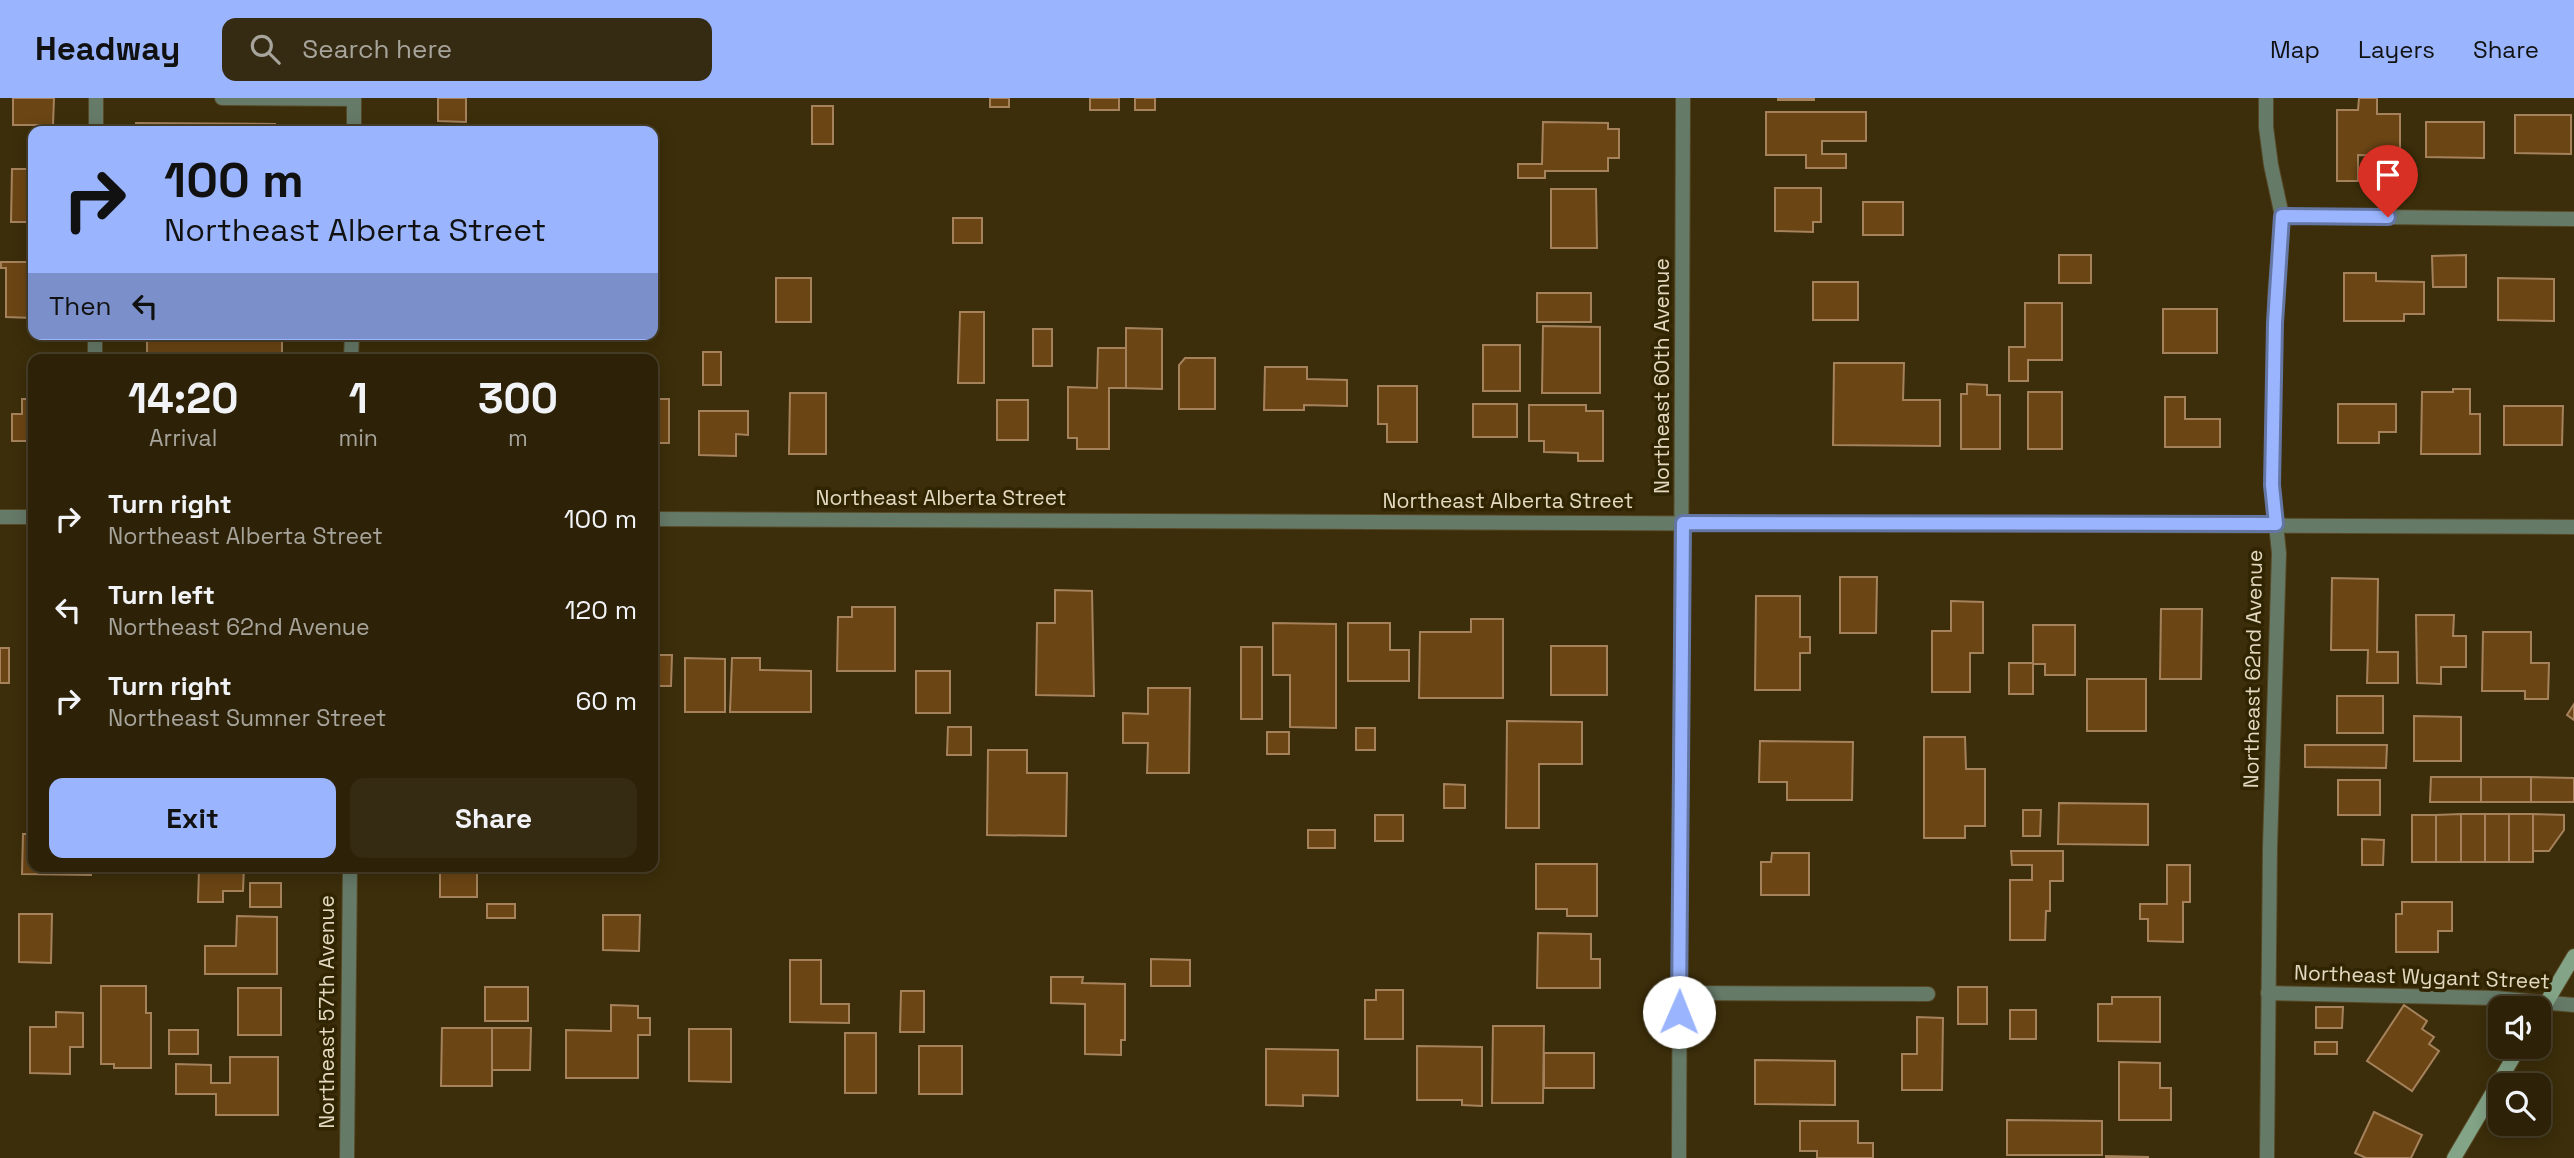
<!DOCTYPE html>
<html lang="en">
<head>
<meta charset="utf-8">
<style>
	:root { --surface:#2d2208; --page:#352a12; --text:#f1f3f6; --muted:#a7a49c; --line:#483f29; --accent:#9ab5fd }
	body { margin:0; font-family:"Space Grotesk",sans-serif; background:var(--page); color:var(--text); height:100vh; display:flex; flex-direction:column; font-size:26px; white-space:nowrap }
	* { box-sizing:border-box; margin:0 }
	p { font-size:23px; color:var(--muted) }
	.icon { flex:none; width:38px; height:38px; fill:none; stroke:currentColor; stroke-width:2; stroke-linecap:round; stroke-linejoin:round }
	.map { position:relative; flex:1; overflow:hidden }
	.panel { position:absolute; left:28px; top:256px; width:630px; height:518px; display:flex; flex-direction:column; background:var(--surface); border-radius:14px; box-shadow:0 4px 18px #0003,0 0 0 2px var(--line) }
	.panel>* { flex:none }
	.hud { position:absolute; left:28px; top:28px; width:630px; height:214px; border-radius:14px; box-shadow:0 4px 18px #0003,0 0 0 2px var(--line); background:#9ab5fd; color:#111; overflow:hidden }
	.tools { position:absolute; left:2488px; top:898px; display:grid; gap:14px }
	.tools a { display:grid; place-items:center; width:63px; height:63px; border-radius:14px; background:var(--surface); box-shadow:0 4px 18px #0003,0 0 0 2px var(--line); font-size:35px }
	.pin { position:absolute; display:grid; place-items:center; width:60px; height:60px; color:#fff; margin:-72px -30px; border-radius:50% 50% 50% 0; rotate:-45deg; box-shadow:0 0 7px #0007 }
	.pin .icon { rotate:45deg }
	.me { position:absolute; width:77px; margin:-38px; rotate:1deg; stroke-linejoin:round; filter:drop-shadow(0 0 5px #0008) }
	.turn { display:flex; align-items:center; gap:24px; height:147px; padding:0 21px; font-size:32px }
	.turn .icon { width:91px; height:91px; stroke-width:2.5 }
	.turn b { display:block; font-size:49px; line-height:60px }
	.then { display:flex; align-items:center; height:66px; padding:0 21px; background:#0003; gap:14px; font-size:26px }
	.eta { display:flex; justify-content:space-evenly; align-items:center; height:119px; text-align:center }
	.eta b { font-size:42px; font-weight:700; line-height:49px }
	.button { display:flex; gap:14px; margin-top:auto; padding:14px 21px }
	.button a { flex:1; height:80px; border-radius:14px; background:var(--accent); color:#111; font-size:28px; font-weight:700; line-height:80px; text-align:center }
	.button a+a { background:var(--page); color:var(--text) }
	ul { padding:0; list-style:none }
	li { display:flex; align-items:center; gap:21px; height:91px; padding:0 21px }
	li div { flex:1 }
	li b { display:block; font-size:26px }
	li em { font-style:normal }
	header { display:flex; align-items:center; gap:42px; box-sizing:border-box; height:98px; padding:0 35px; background:var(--accent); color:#111 }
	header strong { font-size:33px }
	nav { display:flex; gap:38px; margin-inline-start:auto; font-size:24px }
	.search { width:490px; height:63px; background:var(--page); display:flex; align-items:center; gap:18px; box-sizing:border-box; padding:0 24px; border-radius:14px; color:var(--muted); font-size:26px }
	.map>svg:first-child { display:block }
	.building { fill:#6b4514; stroke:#a5825c; stroke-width:2 }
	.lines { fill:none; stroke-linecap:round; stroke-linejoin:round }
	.service-casing { stroke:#574927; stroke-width:16 }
	.minor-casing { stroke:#574927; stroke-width:16 }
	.tertiary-casing { stroke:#574927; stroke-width:16 }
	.secondary-casing { stroke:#574927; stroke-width:16 }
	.service { stroke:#667a68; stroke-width:14 }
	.minor { stroke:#667a68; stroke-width:14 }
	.tertiary { stroke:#667a68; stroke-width:14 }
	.secondary { stroke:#83a487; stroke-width:14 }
	.route-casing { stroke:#6476a4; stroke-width:18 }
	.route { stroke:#9ab5fd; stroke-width:12 }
	.labels { text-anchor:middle; stroke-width:7; stroke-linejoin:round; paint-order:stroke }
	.street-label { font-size:21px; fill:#e3d9c1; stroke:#312401 }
</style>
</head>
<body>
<header>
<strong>Headway</strong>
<div class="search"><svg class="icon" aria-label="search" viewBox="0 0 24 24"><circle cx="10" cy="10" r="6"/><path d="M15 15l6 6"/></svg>Search here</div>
<nav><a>Map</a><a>Layers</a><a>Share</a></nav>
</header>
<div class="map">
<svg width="2574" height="1060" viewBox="0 0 2574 1060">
	<rect width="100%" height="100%" fill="#3c2e0a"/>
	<g class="building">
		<polygon points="13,0 54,0 53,27 13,27"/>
		<polygon points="438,0 466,0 466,24 438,23"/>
		<rect x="990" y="0" width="19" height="9"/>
		<rect x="1090" y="0" width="29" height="12"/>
		<rect x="1135" y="0" width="20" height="12"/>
		<rect x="1778" y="0" width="36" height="2"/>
		<polygon points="2359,0 2377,0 2377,16 2400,16 2400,58 2358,57 2358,83 2337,83 2337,12 2358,12"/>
		<rect x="812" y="8" width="21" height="38"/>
		<polygon points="1766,14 1866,14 1866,43 1822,43 1822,56 1846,56 1846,70 1806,70 1806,57 1766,57"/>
		<polygon points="2515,17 2571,17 2571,56 2515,55"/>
		<polygon points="1543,24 1608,25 1608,31 1619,31 1619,60 1608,60 1608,73 1545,73 1545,80 1518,80 1518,66 1542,66"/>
		<polygon points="2426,24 2484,24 2484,60 2426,59"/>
		<polygon points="136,25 275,26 275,30 294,31 294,33 136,33"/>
		<polygon points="12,71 33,71 33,124 11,124"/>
		<polygon points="1775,90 1821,90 1821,124 1813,124 1813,134 1775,133"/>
		<polygon points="1551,91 1596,91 1597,150 1551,150"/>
		<rect x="1863" y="104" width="40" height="33"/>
		<rect x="953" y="120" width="29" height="25"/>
		<rect x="2059" y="157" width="32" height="28"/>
		<polygon points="2466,157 2466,189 2433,189 2432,158"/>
		<polygon points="1,164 33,164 33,220 6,219 6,170 1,170"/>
		<polygon points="2344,175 2376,175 2376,183 2424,184 2424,216 2404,216 2404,223 2344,223"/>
		<rect x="776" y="180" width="35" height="44"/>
		<polygon points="2498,180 2554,181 2554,223 2498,222"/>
		<rect x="1813" y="184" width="45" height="38"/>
		<rect x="1537" y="195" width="54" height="29"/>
		<polygon points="2025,205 2062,205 2062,262 2028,262 2028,283 2009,283 2009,249 2025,249"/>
		<rect x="2163" y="211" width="54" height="44"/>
		<polygon points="960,214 984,214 984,285 958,285"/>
		<polygon points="1543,228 1600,229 1600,295 1542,295"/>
		<polygon points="1126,230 1162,231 1162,291 1126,290"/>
		<rect x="1033" y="231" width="19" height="37"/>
		<polygon points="142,236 282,236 282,261 147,261 147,237"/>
		<rect x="1483" y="247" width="37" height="46"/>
		<polygon points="1098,250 1126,250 1126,290 1109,290 1109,351 1077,351 1077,340 1068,340 1068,289 1097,290"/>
		<rect x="703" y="254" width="18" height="33"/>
		<polygon points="1185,260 1215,260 1215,311 1179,311 1179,267"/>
		<polygon points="1834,265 1904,265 1903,302 1940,302 1940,348 1833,347"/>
		<polygon points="1265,269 1307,269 1307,281 1347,282 1347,308 1304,307 1304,312 1264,312"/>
		<polygon points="1967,286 1987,287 1987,297 2000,297 2000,351 1961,351 1961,296 1967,296"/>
		<polygon points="1378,288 1417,288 1417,344 1387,344 1387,326 1378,326"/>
		<polygon points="2453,291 2470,291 2470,316 2480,316 2480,356 2421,356 2422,294 2453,294"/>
		<rect x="2028" y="294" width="34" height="57"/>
		<polygon points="790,295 826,295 826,356 789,356"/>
		<polygon points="2165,299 2185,299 2185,321 2220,321 2220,349 2165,349"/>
		<polygon points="22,301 33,301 33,343 12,343 12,316 22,316"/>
		<rect x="653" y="301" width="16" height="44"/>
		<rect x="997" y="302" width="31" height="40"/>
		<rect x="1473" y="306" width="44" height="33"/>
		<polygon points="2338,306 2396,306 2396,334 2379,334 2379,345 2338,345"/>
		<polygon points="1529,307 1586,307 1586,313 1603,313 1603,363 1578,363 1578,355 1544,354 1544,343 1529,343"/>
		<polygon points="2504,308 2563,308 2562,347 2504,347"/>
		<polygon points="699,313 748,313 748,337 736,336 736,358 699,357"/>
		<polygon points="1840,479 1877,479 1876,535 1840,535"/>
		<polygon points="2332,480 2378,481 2377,554 2398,554 2398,585 2367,585 2368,552 2331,552"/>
		<polygon points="1055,492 1092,493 1094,598 1036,597 1037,525 1055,525"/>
		<polygon points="1756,498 1800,498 1800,539 1810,539 1810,555 1800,555 1800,592 1755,592"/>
		<polygon points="1951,503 1983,504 1983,555 1970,555 1970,594 1932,594 1932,533 1951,533"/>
		<polygon points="852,509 895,509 895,573 837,573 838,519 852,519"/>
		<polygon points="2161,511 2202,511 2201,581 2160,581"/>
		<polygon points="2416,517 2454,517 2453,538 2466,538 2466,569 2441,569 2441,586 2417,585"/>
		<polygon points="1471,521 1503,521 1503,600 1419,600 1420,534 1471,534"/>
		<polygon points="1273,525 1336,526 1336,630 1290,629 1290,577 1273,577"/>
		<polygon points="1348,525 1390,525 1390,552 1409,552 1409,583 1348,583"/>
		<polygon points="2033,527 2075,527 2075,577 2045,577 2045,566 2033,566 2033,596 2009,596 2009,565 2033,565"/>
		<polygon points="2483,534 2531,534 2531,565 2549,565 2548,601 2525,601 2525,593 2482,593"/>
		<rect x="1551" y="548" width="56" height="49"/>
		<rect x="1241" y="549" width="21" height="72"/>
		<rect x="0" y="550" width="9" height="35"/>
		<polygon points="653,557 672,557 671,588 653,588"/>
		<polygon points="685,560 725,561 725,614 685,614"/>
		<polygon points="732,560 760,560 760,572 811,573 811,614 730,614"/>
		<rect x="916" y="573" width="34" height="42"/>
		<rect x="2087" y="581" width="59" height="52"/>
		<polygon points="1148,590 1190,590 1189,675 1147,675 1148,645 1123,645 1123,615 1148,616"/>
		<rect x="2337" y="598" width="46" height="37"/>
		<polygon points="2574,606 2574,622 2567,617"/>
		<polygon points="2414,618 2461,619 2461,663 2414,663"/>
		<polygon points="1507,623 1582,624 1582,666 1539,666 1539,730 1506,730"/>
		<polygon points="948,629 971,629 971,657 947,657"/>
		<rect x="1356" y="630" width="19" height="22"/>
		<rect x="1267" y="634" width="22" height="22"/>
		<polygon points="1924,639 1965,639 1966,671 1985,671 1985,728 1965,728 1965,740 1924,740"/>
		<polygon points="1760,643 1853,644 1852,702 1787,702 1787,684 1759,684"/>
		<polygon points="2305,647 2387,647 2386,670 2305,669"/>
		<polygon points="988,652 1027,652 1027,675 1067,675 1066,738 987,737"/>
		<rect x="29" y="667" width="4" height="41"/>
		<polygon points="2431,679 2481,679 2481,704 2430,704"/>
		<rect x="2481" y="679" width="50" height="25"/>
		<polygon points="2531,679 2574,680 2574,704 2531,704"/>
		<rect x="2338" y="682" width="42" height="35"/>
		<polygon points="1444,686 1465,687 1465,710 1444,710"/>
		<polygon points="2059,705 2148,706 2148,747 2058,746"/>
		<polygon points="2023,712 2041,712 2040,738 2023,738"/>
		<rect x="2461" y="716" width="24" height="48"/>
		<polygon points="2461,716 2461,764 2436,764 2436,717"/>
		<rect x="2485" y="716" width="24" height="48"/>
		<rect x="2509" y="716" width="24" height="48"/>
		<polygon points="2533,716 2564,717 2564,732 2549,753 2533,753"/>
		<rect x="1375" y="717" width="28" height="26"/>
		<rect x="2412" y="717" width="24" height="47"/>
		<rect x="1308" y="732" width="27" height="18"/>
		<polygon points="23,736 33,736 33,768 91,768 91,777 22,776"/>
		<polygon points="2362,741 2384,742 2383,767 2362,767"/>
		<polygon points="2011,753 2063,753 2063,783 2050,783 2050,813 2046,813 2045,842 2010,842 2010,782 2032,782 2032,767 2012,767"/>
		<polygon points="1772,755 1809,755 1809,797 1761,797 1761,764 1771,764"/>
		<polygon points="1536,766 1597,766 1597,818 1567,818 1567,811 1536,811"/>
		<polygon points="2167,767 2190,767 2190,804 2183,804 2183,844 2148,843 2148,821 2140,821 2140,806 2167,806"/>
		<polygon points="206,768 244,768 243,793 223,793 223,804 198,804 199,771 206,771"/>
		<rect x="440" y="768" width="37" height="31"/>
		<rect x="250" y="785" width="31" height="24"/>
		<polygon points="2402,804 2452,804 2452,833 2438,833 2438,854 2396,854 2396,816 2402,816"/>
		<rect x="487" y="806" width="28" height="14"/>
		<polygon points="19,816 52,816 51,865 19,864"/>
		<polygon points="603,817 640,817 639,853 603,852"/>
		<polygon points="237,818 277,819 277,876 205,876 205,848 236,848"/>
		<polygon points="1538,835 1591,836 1591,861 1600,861 1600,890 1537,890"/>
		<polygon points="1151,861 1190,862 1190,888 1151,888"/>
		<polygon points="790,862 821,862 821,906 849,906 849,925 790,924"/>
		<polygon points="1051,879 1083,879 1082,885 1125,886 1125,942 1121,942 1121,957 1085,956 1085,906 1051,905"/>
		<polygon points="101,888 146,888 146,915 151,915 151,970 114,970 114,966 101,966"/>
		<rect x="485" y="889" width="43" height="34"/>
		<rect x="1958" y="889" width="29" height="37"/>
		<rect x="238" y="890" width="43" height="47"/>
		<polygon points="1376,892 1403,892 1403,941 1365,941 1365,902 1376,902"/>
		<polygon points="901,893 924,893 924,934 900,934"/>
		<polygon points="2112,899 2160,899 2160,944 2098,943 2098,906 2112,906"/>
		<polygon points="611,907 638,908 638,920 650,920 650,937 638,937 638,980 566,980 566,932 611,933"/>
		<polygon points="2404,907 2427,923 2422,931 2434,939 2429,946 2439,953 2412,993 2367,963"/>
		<polygon points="2316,909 2343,909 2342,930 2316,930"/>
		<rect x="2010" y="912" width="26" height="29"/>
		<polygon points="56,914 83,915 83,949 70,949 70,976 30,975 30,929 56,929"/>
		<polygon points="1917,919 1943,920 1942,992 1902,992 1902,956 1917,956"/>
		<polygon points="1493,928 1544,928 1543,1005 1492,1005"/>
		<polygon points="442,930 492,930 492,988 441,988"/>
		<polygon points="492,930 531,930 530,972 492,972"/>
		<polygon points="689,931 731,931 731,984 689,983"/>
		<rect x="169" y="932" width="29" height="24"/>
		<rect x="845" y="935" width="31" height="60"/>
		<rect x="2315" y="944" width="22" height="12"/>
		<rect x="919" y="948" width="43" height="48"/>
		<polygon points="1417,948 1482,949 1482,1008 1462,1007 1462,1002 1417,1002"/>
		<polygon points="1266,951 1338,952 1338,998 1303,997 1303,1008 1266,1007"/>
		<rect x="1544" y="955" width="50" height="35"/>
		<polygon points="230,959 278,959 278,1017 216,1017 216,996 176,996 176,966 211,967 211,985 230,985"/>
		<polygon points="1755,962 1835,963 1835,1007 1755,1006"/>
		<polygon points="2119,964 2160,965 2160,990 2171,990 2171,1022 2119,1022"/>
		<polygon points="2374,1014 2422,1037 2411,1060 2366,1060 2355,1055"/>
		<polygon points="2007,1022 2102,1023 2102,1057 2007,1057"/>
		<polygon points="1800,1023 1858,1023 1858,1045 1873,1045 1873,1060 1817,1060 1817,1053 1800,1053"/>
		<polygon points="2106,1058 2148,1059 2148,1060 2106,1060"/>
	</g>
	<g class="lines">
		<defs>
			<g id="service">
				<polyline points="222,0 354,1"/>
				<polyline points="96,33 96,0"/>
				<polyline points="95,261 95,236"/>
				<polyline points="1680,895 1928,896"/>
			</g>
			<g id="minor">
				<polyline points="2266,0 2266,29 2271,67 2282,118 2275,198 2272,388 2279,455 2270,749 2267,1060"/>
				<polyline points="354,33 354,0"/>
				<polyline points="2282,118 2574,121"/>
				<polyline points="351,261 352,236"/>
				<polyline points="0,419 33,419"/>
				<polyline points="653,421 2574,429"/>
				<polyline points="2268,895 2495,900 2574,907"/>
				<polyline points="347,1060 350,768"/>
			</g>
			<polyline id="tertiary" points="1679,1060 1683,0"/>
			<g id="secondary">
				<polyline points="2539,917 2574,858"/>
				<polyline points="2454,1060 2520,948"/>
			</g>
		</defs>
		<use href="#service" class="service-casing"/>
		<use href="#minor" class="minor-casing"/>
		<use href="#tertiary" class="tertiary-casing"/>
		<use href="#secondary" class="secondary-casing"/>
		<use href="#service" class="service"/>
		<use href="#minor" class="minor"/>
		<use href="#tertiary" class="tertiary"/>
		<use href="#secondary" class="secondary"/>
	</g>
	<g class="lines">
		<defs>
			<polyline id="route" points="1679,914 1683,425 2276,426 2272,387 2275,225 2282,118 2388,119"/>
		</defs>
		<use href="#route" class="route-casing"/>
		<use href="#route" class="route"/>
	</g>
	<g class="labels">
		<g class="street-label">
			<text transform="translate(1662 278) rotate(-90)" y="7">Northeast 60th Avenue</text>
			<text x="941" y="407">Northeast Alberta Street</text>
			<text x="1508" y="410">Northeast Alberta Street</text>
			<text transform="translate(2253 571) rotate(-89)" y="7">Northeast 62nd Avenue</text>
			<text transform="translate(2422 879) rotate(2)" y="7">Northeast Wygant Street</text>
			<text transform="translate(327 914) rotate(-90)" y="7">Northeast 57th Avenue</text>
		</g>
	</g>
</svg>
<div class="tools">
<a><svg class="icon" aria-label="sound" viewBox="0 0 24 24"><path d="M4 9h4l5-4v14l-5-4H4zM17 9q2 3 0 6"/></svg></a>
<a><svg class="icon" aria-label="search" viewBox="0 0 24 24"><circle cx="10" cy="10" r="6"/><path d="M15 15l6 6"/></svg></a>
</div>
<div class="pin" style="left:2388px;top:119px;background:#d93025"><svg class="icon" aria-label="arrive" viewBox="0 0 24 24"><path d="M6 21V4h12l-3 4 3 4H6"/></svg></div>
<svg class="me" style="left:1679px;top:914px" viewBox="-20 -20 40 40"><circle r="19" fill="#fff"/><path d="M0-13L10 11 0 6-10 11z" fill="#9ab5fd"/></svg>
<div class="hud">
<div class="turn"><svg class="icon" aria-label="right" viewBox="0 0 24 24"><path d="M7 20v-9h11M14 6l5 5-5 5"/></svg><div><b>100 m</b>Northeast Alberta Street</div></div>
<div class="then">Then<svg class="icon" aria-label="left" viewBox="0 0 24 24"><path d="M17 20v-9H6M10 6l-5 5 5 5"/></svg></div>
</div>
<section class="panel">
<div class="eta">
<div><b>14:20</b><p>Arrival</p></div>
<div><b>1</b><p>min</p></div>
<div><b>300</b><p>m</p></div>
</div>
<ul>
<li><svg class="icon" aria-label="right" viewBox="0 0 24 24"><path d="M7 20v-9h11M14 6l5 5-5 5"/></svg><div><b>Turn right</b><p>Northeast Alberta Street</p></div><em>100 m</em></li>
<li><svg class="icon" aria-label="left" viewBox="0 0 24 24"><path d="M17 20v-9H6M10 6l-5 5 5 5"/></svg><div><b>Turn left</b><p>Northeast 62nd Avenue</p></div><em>120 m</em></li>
<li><svg class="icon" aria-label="right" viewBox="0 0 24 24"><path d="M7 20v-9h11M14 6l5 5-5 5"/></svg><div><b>Turn right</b><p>Northeast Sumner Street</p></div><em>60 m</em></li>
</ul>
<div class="button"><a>Exit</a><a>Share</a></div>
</section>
</div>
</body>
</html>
